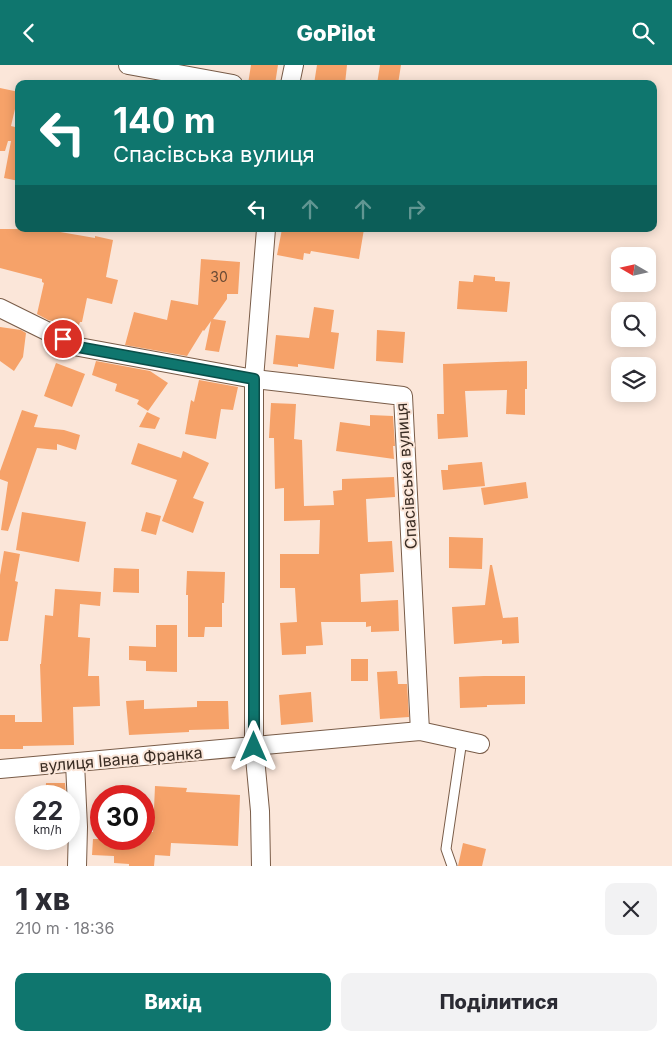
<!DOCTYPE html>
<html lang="uk">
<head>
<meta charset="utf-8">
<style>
	:root { --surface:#fff; --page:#f2f2f3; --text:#2b2b33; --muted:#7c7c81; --accent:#0f766e }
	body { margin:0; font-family:Inter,sans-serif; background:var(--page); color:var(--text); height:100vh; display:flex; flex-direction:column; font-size:19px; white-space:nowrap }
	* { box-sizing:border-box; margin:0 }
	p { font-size:16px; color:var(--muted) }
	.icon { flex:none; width:28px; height:28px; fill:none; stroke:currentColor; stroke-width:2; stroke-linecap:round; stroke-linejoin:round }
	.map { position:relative; height:801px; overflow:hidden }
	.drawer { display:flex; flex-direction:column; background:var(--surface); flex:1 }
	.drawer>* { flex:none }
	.banner { position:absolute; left:15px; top:15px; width:642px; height:152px; border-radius:10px; box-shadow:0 2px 12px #0003; background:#0f766e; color:#fff; overflow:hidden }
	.needle { width:32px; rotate:279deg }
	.controls { position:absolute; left:611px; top:182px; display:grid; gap:10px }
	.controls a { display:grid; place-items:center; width:45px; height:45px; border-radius:10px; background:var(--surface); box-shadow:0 2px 12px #0003; font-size:25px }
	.speed { position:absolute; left:15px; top:720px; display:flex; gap:10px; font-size:25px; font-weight:700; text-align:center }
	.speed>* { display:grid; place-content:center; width:65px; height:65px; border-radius:50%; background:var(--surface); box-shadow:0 2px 12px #0003; line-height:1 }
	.speed small { font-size:12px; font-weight:400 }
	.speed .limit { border:8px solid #d22; background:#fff; color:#111 }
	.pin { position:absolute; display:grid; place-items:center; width:42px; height:42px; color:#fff; margin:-21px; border:2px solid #fff; border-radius:50%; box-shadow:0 1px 5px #0007 }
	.me { position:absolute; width:55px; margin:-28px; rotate:0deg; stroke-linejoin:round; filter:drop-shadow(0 0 4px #0008) }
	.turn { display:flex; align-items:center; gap:18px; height:105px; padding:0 15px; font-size:22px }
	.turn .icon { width:65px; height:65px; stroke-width:2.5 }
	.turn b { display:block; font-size:35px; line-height:42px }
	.lanes { display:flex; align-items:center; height:48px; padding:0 15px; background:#0003; justify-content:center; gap:25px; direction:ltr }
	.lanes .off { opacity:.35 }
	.round { display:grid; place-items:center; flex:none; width:52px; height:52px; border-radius:10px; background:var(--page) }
	.summary { display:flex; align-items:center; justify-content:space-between; height:85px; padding:0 15px }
	h1 { font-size:30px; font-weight:800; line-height:38px }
	.action { display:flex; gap:10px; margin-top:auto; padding:10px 15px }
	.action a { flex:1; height:58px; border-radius:10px; background:var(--accent); color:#fff; font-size:20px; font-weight:800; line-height:58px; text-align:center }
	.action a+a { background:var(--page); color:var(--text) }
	header { display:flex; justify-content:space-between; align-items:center; height:65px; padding:0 15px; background:var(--accent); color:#fff; font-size:22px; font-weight:800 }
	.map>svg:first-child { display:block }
	.building { fill:#f6a269 }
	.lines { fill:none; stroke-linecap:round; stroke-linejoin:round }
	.lane-casing { stroke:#795c48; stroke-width:11 }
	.street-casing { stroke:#795c48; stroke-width:20 }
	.lane { stroke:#fff; stroke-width:9 }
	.street { stroke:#fff; stroke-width:18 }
	.route-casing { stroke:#0a4d48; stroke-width:12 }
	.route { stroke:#0f766e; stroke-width:9 }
	.labels { text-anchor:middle; stroke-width:4; stroke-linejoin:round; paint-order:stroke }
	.number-label { font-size:14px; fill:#694a35 }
	.street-label { font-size:16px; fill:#3a2d24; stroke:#fbe6d9 }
</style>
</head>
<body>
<header><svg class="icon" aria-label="back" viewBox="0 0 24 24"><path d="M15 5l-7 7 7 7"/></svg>GoPilot<svg class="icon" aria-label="search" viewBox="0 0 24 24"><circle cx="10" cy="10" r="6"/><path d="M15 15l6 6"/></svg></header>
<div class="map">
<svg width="672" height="801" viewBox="0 0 672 801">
	<rect width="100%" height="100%" fill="#fbe6d9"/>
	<g class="building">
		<polygon points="251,0 278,0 275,19 248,19"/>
		<polygon points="317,0 347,0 345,19 314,19"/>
		<polygon points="380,0 401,0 398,19 377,19"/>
		<polygon points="0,23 19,27 11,61 19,63 19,116 4,113 11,76 8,76 5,86 0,86"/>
		<polygon points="0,164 43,164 95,173 95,171 113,175 106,212 118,215 112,239 87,233 82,257 80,257 78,262 48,255 37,249 44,218 42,217 42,214 0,203"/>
		<polygon points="282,164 304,164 321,167 321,164 364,164 359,194 311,186 310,189 304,188 303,195 277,190"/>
		<polygon points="201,194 240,197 238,229 227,229 227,234 213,254 226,256 219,287 205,285 211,256 204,266 203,265 187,291 125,280 134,247 167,255 171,235 198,240"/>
		<polygon points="474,210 495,212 495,216 510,217 507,247 457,244 459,216 473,217"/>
		<polygon points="314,242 334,245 331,267 339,268 334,304 298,299 298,302 273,299 276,270 309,273"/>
		<polygon points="0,262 21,265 26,268 23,292 14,306 0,296"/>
		<polygon points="377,265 405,267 403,298 376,296"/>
		<polygon points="96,296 150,306 168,318 148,346 137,339 139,335 115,326 117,319 92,310"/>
		<polygon points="527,296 527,324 525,324 525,350 506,349 507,325 465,326 468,372 438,374 437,349 444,349 443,299"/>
		<polygon points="56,298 85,309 72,342 44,331"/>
		<polygon points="199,315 238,322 233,345 221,344 216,374 185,369 191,335 194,337"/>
		<polygon points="271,338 296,339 294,374 302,375 304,441 334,440 333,426 342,425 342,414 394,412 395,432 366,434 368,477 392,476 394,507 360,509 361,537 398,535 399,566 371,567 371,561 366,562 366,557 321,557 323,580 306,581 306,589 282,590 280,558 297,557 295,523 280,523 280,489 319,489 320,455 284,456 284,423 275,424 274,373 269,373"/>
		<polygon points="22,345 38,350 34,362 64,365 80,370 76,385 57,379 57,385 37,383 8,466 1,465 8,417 0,414 0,406"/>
		<polygon points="147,347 160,353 155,364 139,362"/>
		<polygon points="370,350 393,351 395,381 393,381 394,394 336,386 340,357 370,361"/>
		<polygon points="138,378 181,393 183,386 209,398 193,433 204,437 193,468 162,456 177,415 131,399"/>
		<polygon points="482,397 485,421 443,425 441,405 448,405 448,400"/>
		<polygon points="526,417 528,433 484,440 481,423"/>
		<polygon points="22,447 86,457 79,497 16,485"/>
		<polygon points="146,447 161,451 156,470 141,466"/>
		<polygon points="449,472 483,473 482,504 449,503"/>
		<polygon points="4,486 20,489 15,516 18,517 8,576 0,576 0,510"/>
		<polygon points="490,500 492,500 503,553 518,552 519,578 502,579 502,575 454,579 452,542 485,540"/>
		<polygon points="114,503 139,504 139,528 113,527"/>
		<polygon points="187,506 225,507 224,538 222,538 222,562 205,562 204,572 188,572 188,530 186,530"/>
		<polygon points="55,524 101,527 100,541 80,539 78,572 90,573 88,611 99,611 100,641 73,642 74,680 23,681 23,684 0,684 0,650 15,650 15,657 42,657 40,599 41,599 45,550 53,551"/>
		<polygon points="156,560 177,560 177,607 146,606 146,596 129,595 129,581 156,582"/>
		<rect x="351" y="594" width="17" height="22"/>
		<polygon points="397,606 398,619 407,619 409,652 380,654 377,607"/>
		<polygon points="484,611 525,611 525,639 487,640 487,642 460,643 459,612"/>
		<polygon points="311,627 313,657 281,660 279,630"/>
		<polygon points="144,635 144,644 197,642 197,636 228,636 229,664 189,665 189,667 129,670 126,636"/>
		<polygon points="46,718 65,718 66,731 45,731"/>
		<polygon points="155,721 187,723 186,727 240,730 238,781 171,778 170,791 155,790 154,801 129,801 129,799 114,798 114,791 92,790 93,774 144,774 144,766 153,767"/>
		<polygon points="463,778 486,784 482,801 458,801"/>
	</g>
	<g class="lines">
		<defs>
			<polyline id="lane" points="452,801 446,784 462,675"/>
			<g id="street">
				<polyline points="128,0 233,19"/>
				<polyline points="290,19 294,0"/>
				<polyline points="0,243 79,282 254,314 403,331 420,666"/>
				<polyline points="75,698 78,762 77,801"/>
				<polyline points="0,704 420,666 480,679"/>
				<polyline points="261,801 260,746 254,682 254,314 266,164"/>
			</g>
		</defs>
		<use href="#lane" class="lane-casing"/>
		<use href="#street" class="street-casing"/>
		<use href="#lane" class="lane"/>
		<use href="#street" class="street"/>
	</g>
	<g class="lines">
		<defs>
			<polyline id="route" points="63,274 78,282 254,314 254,682"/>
		</defs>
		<use href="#route" class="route-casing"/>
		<use href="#route" class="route"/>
	</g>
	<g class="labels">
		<g class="number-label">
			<text x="219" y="217">30</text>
		</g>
		<g class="street-label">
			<text transform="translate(406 411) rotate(-94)" y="6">Спасівська вулиця</text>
			<text transform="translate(121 694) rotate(-5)" y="6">вулиця Івана Франка</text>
		</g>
	</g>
</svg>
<div class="controls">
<a><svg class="needle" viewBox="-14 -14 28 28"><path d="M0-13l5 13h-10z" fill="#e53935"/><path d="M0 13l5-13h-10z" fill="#7c7c81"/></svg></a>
<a><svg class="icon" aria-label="search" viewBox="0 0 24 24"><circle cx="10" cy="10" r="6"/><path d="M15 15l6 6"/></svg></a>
<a><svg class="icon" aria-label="layers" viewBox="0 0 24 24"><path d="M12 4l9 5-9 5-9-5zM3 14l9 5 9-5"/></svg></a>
</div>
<div class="speed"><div>22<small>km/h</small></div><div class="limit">30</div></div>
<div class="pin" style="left:63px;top:274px;background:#d93025"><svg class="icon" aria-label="arrive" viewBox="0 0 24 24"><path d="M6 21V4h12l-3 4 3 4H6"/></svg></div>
<svg class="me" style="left:254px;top:682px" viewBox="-20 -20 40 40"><path d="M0-17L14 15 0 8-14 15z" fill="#0f766e" stroke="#fff" stroke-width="4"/></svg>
<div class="banner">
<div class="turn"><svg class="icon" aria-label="left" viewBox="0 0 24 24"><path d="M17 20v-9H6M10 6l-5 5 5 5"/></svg><div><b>140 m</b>Спасівська вулиця</div></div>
<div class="lanes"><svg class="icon" aria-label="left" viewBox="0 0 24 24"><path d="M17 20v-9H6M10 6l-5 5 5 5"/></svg><svg class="icon off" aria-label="ahead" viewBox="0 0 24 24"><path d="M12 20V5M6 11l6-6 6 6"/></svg><svg class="icon off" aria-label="ahead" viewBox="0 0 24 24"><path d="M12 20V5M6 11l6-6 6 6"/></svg><svg class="icon off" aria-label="right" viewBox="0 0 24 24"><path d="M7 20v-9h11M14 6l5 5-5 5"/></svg></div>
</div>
</div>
<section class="drawer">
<div class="summary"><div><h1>1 хв</h1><p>210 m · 18:36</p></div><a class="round"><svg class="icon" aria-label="close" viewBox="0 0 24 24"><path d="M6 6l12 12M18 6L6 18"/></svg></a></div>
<div class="action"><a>Вихід</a><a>Поділитися</a></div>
</section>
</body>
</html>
